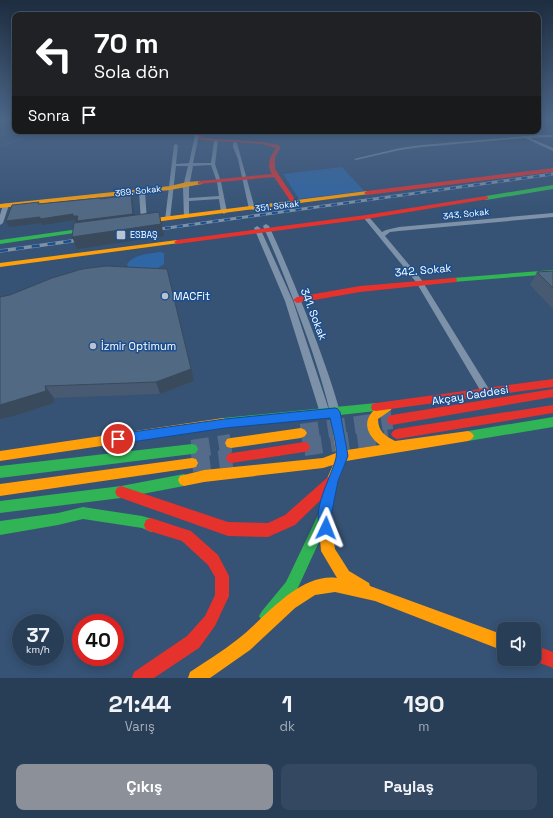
<!DOCTYPE html>
<html lang="tr">
<head>
<meta charset="utf-8">
<style>
	:root { --surface:#283e57; --page:#344961; --text:#f1f3f6; --muted:#a5aeba; --line:#44576d; --accent:#8c9099 }
	body { margin:0; font-family:"Space Grotesk",sans-serif; background:var(--page); color:var(--text); height:100vh; display:flex; flex-direction:column; font-size:15px; white-space:nowrap }
	* { box-sizing:border-box; margin:0 }
	p { font-size:13px; color:var(--muted) }
	.icon { flex:none; width:22px; height:22px; fill:none; stroke:currentColor; stroke-width:2; stroke-linecap:round; stroke-linejoin:round }
	.map { position:relative; height:678px; overflow:hidden }
	.panel { display:flex; flex-direction:column; background:var(--surface); flex:1 }
	.panel>* { flex:none }
	.top-card { position:absolute; left:12px; top:12px; width:529px; height:122px; border-radius:8px; box-shadow:0 2px 10px #0003,0 0 0 1px var(--line); background:#202124; color:#fff; overflow:hidden }
	.tools { position:absolute; left:497px; top:622px; display:grid; gap:8px }
	.tools a { display:grid; place-items:center; width:44px; height:44px; border-radius:8px; background:var(--surface); box-shadow:0 2px 10px #0003,0 0 0 1px var(--line); font-size:20px }
	.speed { position:absolute; left:12px; top:614px; display:flex; gap:8px; font-size:20px; font-weight:700; text-align:center }
	.speed>* { display:grid; place-content:center; width:52px; height:52px; border-radius:50%; background:var(--surface); box-shadow:0 2px 10px #0003,0 0 0 1px var(--line); line-height:1 }
	.speed small { font-size:10px; font-weight:400 }
	.speed .limit { border:6px solid #d22; background:#fff; color:#111 }
	.pin { position:absolute; display:grid; place-items:center; width:34px; height:34px; color:#fff; margin:-17px; border:2px solid #fff; border-radius:50%; box-shadow:0 1px 4px #0007 }
	.me { position:absolute; width:44px; margin:-22px; rotate:2deg; stroke-linejoin:round; filter:drop-shadow(0 0 3px #0008) }
	.turn { display:flex; align-items:center; gap:14px; height:84px; padding:0 16px; font-size:18px }
	.turn .icon { width:52px; height:52px; stroke-width:2.5 }
	.turn b { display:block; font-size:28px; line-height:34px }
	.then { display:flex; align-items:center; height:38px; padding:0 16px; background:#0003; gap:8px; font-size:15px }
	.eta { display:flex; justify-content:space-evenly; align-items:center; height:68px; text-align:center }
	.eta b { font-size:24px; font-weight:700; line-height:28px }
	.button { display:flex; gap:8px; margin-top:auto; padding:8px 16px }
	.button a { flex:1; height:46px; border-radius:8px; background:var(--accent); color:#fff; font-size:16px; font-weight:700; line-height:46px; text-align:center }
	.button a+a { background:var(--page); color:var(--text) }
	.map>svg:first-child { display:block }
	.green { fill:#2f66a5 }
	.lines { fill:none; stroke-linecap:round; stroke-linejoin:round }
	.stream { stroke:#3b618d; stroke-width:1.5 }
	.highway-tunnel { stroke:#546c89; stroke-width:18; stroke-dasharray:18 9; stroke-linecap:butt }
	.street { fill:#7d92a8; fill-rule:evenodd }
	.fast { fill:#30b455; fill-rule:evenodd }
	.slow { fill:#ff9f0a; fill-rule:evenodd }
	.jam { fill:#e5322d; fill-rule:evenodd }
	.rail-far1-casing { stroke:#7e92a7; stroke-width:3 }
	.rail-casing { stroke:#7e92a7; stroke-width:3.5 }
	.rail-far1 { stroke:#1b4f8f; stroke-width:2; stroke-dasharray:6; stroke-linecap:butt }
	.rail { stroke:#1b4f8f; stroke-width:2.5; stroke-dasharray:8; stroke-linecap:butt }
	.wall { fill:#475a72 }
	.shaded-wall { fill:#394a5c }
	.building { fill:#526984; stroke:#394a5c }
	.route { fill:#1a73e8; stroke:#114b97 }
	.poi-dot { fill:#b9c2ce; stroke:#1b4f8f; stroke-width:1.5 }
	.labels { text-anchor:middle; stroke-width:3; stroke-linejoin:round; paint-order:stroke }
	.far-street-label { font-size:9px; fill:#fff; stroke:#1b4f8f }
	.far-poi-label { font-size:9px; fill:#fff; stroke:#1b4f8f; text-anchor:start }
	.street-label { font-size:11px; fill:#fff; stroke:#1b4f8f }
	.poi-label { font-size:11px; fill:#fff; stroke:#1b4f8f; text-anchor:start }
</style>
</head>
<body>
<div class="map">
<svg width="553" height="678" viewBox="0 0 553 678">
	<rect width="100%" height="100%" fill="#365274"/>
	<g class="green">
		<polygon points="342,167 364,191 299,199 283,174"/>
		<path d="M160,252l4,1v11l-9,6 -27,-2 -1,-4c7,-10 22,-10 33,-12z"/>
	</g>
	<g class="lines">
		<g class="stream">
			<polyline points="73,131 192,131"/>
			<polyline points="0,146 35,134 50,131"/>
		</g>
		<g class="highway-tunnel">
			<polyline points="301,433 392,420"/>
			<polyline points="304,447 388,435"/>
			<polyline points="192,449 231,443"/>
			<polyline points="192,463 232,458"/>
		</g>
		<g class="street">
			<path d="M197,134l2,1 -6,28h18l3,-22 2,-1 2,1 -3,23 6,18 6,30 -3,2 -3,-2 -2,-13 -30,2v16l-5,1 -1,-31 5,-21h-12l-6,53 -5,1 9,-75 2,-1 2,1 -2,19 13,-1 6,-28zM211,165l6,17 2,14 -30,2v-11l4,-21z"/>
			<polygon points="538,135 553,135 553,137 530,138 553,148 553,151 525,138 422,147 400,150 356,160 354,159 400,148 422,145"/>
			<polygon points="235,142 237,143 255,209 254,210 249,209 238,159 233,147 233,143"/>
			<polygon points="142,189 145,191 147,222 144,224 141,222 139,191"/>
			<polygon points="6,203 9,205 3,223 0,225 0,215 3,205"/>
			<polygon points="553,213 553,217 399,231 390,232 385,236 421,279 489,389 491,392 489,395 486,396 483,395 416,282 363,217 368,216 382,232 386,230 399,227"/>
			<path d="M266,224l3,2c14,30 26,60 38,90 12,32 24,63 33,96l-2,3 -3,1 -3,-1 -2,-3c-8,-33 -19,-65 -31,-97 -11,-30 -23,-60 -36,-89z"/>
			<polygon points="257,226 260,228 293,301 330,413 328,416 325,417 322,416 320,413 285,301 254,228"/>
		</g>
		<g class="fast">
			<polygon points="553,185 553,189 486,200 483,198 486,196"/>
			<polygon points="86,228 89,230 88,231 0,244 0,240"/>
			<polygon points="553,270 553,274 453,282 449,280 453,278"/>
			<polygon points="376,403 380,404 381,407 380,410 376,411 223,428 219,426 218,423 219,420 223,418"/>
			<polygon points="553,417 553,427 468,441 464,439 462,436 464,433 468,431"/>
			<polygon points="192,444 196,445 198,449 196,453 192,454 0,478 0,466"/>
			<polygon points="184,474 188,476 190,480 188,484 184,486 121,498 0,513 0,501 121,486"/>
			<polygon points="83,507 142,516 156,520 158,525 156,530 151,532 142,528 83,519 58,525 0,535 0,521 58,513"/>
			<polygon points="324,512 329,513 330,518 296,592 272,621 267,624 262,621 259,616 262,611 286,582 319,513"/>
		</g>
		<g class="slow">
			<polygon points="200,181 202,182 202,184 170,190 0,208 0,204 170,186 187,182"/>
			<polygon points="367,191 369,192 369,194 147,223 144,221 147,219"/>
			<polygon points="177,240 180,242 179,243 0,267 0,263"/>
			<path d="M387,403l4,1 1,3 -1,3 -13,9c0,12 7,17 17,22l73,-10 4,2 2,3 -2,3 -4,2 -122,20 -8,20 -8,35 5,33 14,22 20,12 1,3 134,49v16l-129,-50 -40,-9 -20,3 -20,13 -45,42 -40,28h-22l2,-6c16,-11 33,-21 48,-33 28,-22 61,-66 99,-61l-16,-27 -3,-35 8,-35 7,-16 -10,3 -119,14 -20,4 -4,-2 -2,-4 2,-4 24,-6 119,-12 13,-5 -6,-41 1,-3 4,-1 4,1 1,3 7,38 33,-5c-20,-15 -16,-34 7,-42z"/>
			<polygon points="223,418 227,420 228,423 227,426 223,428 0,461 0,451"/>
			<polygon points="301,428 305,430 307,433 305,436 301,438 231,448 227,447 225,443 227,439 231,438"/>
			<polygon points="192,458 196,459 198,463 196,467 192,468 0,496 0,484"/>
		</g>
		<g class="jam">
			<path d="M193,131h4l5,7 60,4 17,3 1,3 -5,10v11l23,35 -1,1h-4l-19,-28 -76,7v-2l2,-1 72,-7c-6,-10 -2,-17 4,-26l-14,-4 -61,-4z"/>
			<polygon points="553,168 553,172 367,195 364,193 367,191"/>
			<polygon points="486,196 488,197 488,199 366,219 177,244 174,242 177,240 366,215"/>
			<polygon points="453,278 456,278 457,280 456,282 360,292 297,303 293,300 297,297 360,286"/>
			<polygon points="553,379 553,387 376,411 372,410 371,407 372,404 376,403"/>
			<polygon points="553,389 553,397 392,425 388,423 387,420 388,417 392,415"/>
			<polygon points="553,405 553,413 397,439 393,437 391,434 393,431 397,429"/>
			<polygon points="304,442 308,443 310,447 308,451 304,452 232,463 228,462 226,458 228,454 232,453"/>
			<polygon points="332,475 336,477 338,481 336,485 295,525 268,537 228,536 121,498 117,496 115,492 117,488 121,486 228,522 268,523 285,515 328,477"/>
			<polygon points="151,518 191,531 218,555 229,576 229,596 215,626 199,648 154,678 132,678 134,672 187,636 205,616 215,595 215,577 208,565 182,541 146,530 144,525 146,520"/>
			<polygon points="534,645 553,652 553,668 529,659 534,659"/>
		</g>
		<defs>
			<polyline id="rail-far1" points="153,230 553,174"/>
			<g id="rail">
				<polyline points="153,230 161,229"/>
				<polyline points="0,251 86,239"/>
			</g>
		</defs>
		<use href="#rail-far1" class="rail-far1-casing"/>
		<use href="#rail" class="rail-casing"/>
		<use href="#rail-far1" class="rail-far1"/>
		<use href="#rail" class="rail"/>
	</g>
	<g class="wall">
		<polygon points="553,271 553,309 530,285 537,272"/>
		<polygon points="0,297 194,381 160,394 54,398 54,403 14,416"/>
	</g>
	<g class="shaded-wall">
		<polygon points="131,195 133,201 134,220 80,227 78,222 75,222 75,220 42,225 41,223 9,227 6,221"/>
		<polygon points="159,212 164,236 77,249 72,237"/>
		<polygon points="167,269 194,381 160,394 156,382"/>
		<polygon points="45,386 54,398 54,403 14,416 0,419 0,405"/>
	</g>
	<g class="building">
		<polygon points="131,195 133,214 77,221 78,216 73,216 73,214 40,219 40,217 6,221 12,205 39,202 38,204 100,198 100,199"/>
		<polygon points="159,212 161,224 72,237 74,223"/>
		<polygon points="106,266 167,269 191,369 156,382 45,386 46,391 0,405 0,297 10,295 52,278 82,269"/>
		<polygon points="553,271 553,288 537,272"/>
	</g>
	<linearGradient id="sky" x2="0" y2="1"><stop stop-color="#1e2d40"/><stop offset="0.56" stop-color="#4c6688"/><stop offset="1" stop-color="#4c6688" stop-opacity="0"/></linearGradient>
	<rect width="553" height="214" fill="url(#sky)"/>
	<path class="route" d="M335,408l3,1 2,3 8,44 -10,25 -7,35 1,12 -2,5 -4,2 -5,-2c-10,-25 9,-52 15,-75 2,-9 -4,-31 -6,-40l-105,10 -107,16 -4,-1 -1,-4 1,-3 4,-2 107,-15z"/>
	<g class="poi-dot">
		<rect x="116" y="230" width="10" height="10" rx="2"/>
		<circle cx="165" cy="296" r="4"/>
		<circle cx="93" cy="346" r="4"/>
	</g>
	<g class="labels">
		<g class="far-street-label">
			<text transform="translate(138 191) rotate(-6)" y="3">369. Sokak</text>
			<text transform="translate(277 206) rotate(-7)" y="3">351. Sokak</text>
			<text transform="translate(466 214) rotate(-6)" y="3">343. Sokak</text>
		</g>
		<g class="far-poi-label">
			<text x="130" y="238">ESBAŞ</text>
		</g>
		<g class="street-label">
			<text transform="translate(423 270) rotate(-5)" y="4">342. Sokak</text>
			<text transform="translate(314 314) rotate(69)" y="4">341. Sokak</text>
			<text transform="translate(470 395) rotate(-9)" y="4">Akçay Caddesi</text>
		</g>
		<g class="poi-label">
			<text x="173" y="300">MACFit</text>
			<text x="101" y="350">İzmir Optimum</text>
		</g>
	</g>
</svg>
<div class="tools">
<a><svg class="icon" aria-label="sound" viewBox="0 0 24 24"><path d="M4 9h4l5-4v14l-5-4H4zM17 9q2 3 0 6"/></svg></a>
</div>
<div class="speed"><div>37<small>km/h</small></div><div class="limit">40</div></div>
<div class="pin" style="left:118px;top:439px;background:#d93025"><svg class="icon" aria-label="arrive" viewBox="0 0 24 24"><path d="M6 21V4h12l-3 4 3 4H6"/></svg></div>
<svg class="me" style="left:326px;top:528px" viewBox="-20 -20 40 40"><path d="M0-17L14 15 0 8-14 15z" fill="#1a73e8" stroke="#fff" stroke-width="4"/></svg>
<div class="top-card">
<div class="turn"><svg class="icon" aria-label="left" viewBox="0 0 24 24"><path d="M17 20v-9H6M10 6l-5 5 5 5"/></svg><div><b>70 m</b>Sola dön</div></div>
<div class="then">Sonra<svg class="icon" aria-label="arrive" viewBox="0 0 24 24"><path d="M6 21V4h12l-3 4 3 4H6"/></svg></div>
</div>
</div>
<section class="panel">
<div class="eta">
<div><b>21:44</b><p>Varış</p></div>
<div><b>1</b><p>dk</p></div>
<div><b>190</b><p>m</p></div>
</div>
<div class="button"><a>Çıkış</a><a>Paylaş</a></div>
</section>
</body>
</html>
